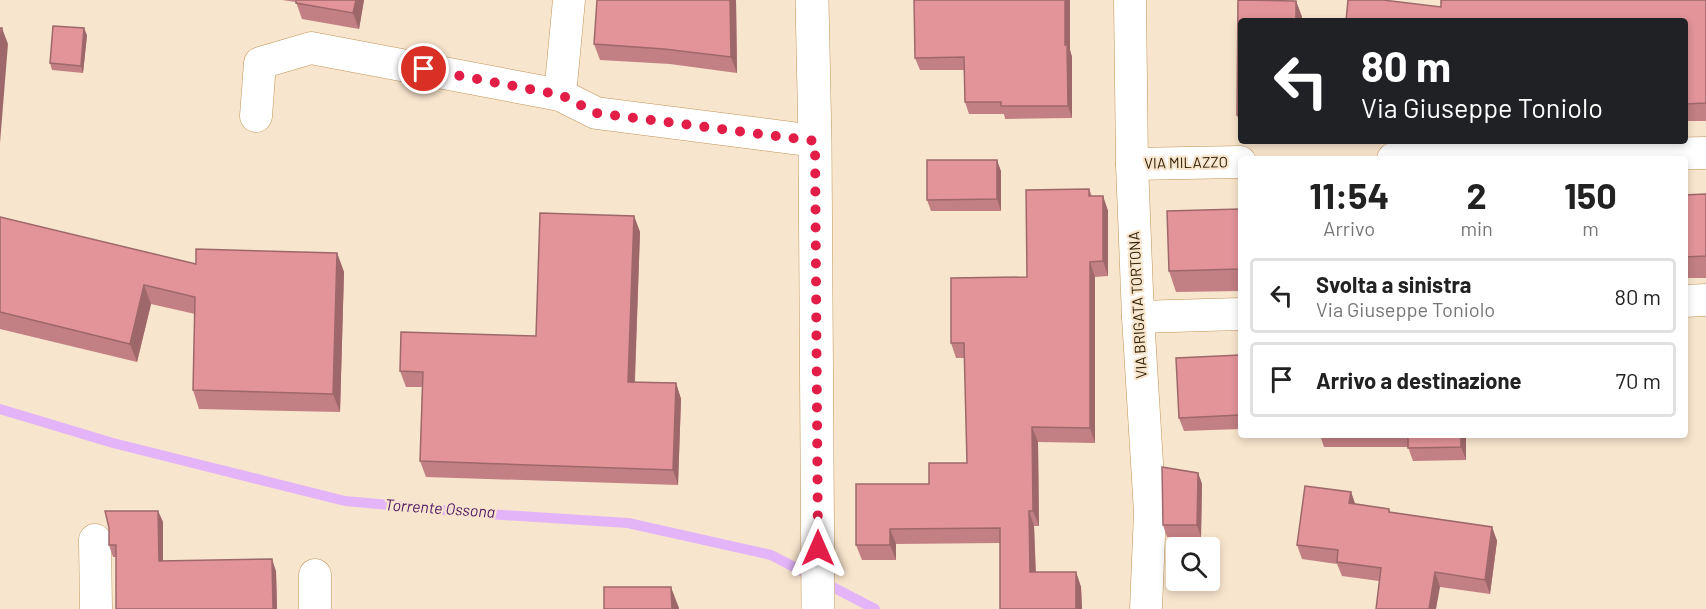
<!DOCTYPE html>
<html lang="it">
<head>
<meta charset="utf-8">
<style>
	:root { --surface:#fff; --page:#f2f2f2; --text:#222; --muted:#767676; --line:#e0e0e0 }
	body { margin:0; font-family:Barlow,sans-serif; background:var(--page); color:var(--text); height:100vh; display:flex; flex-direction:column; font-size:22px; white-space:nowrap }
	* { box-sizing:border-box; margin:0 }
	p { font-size:20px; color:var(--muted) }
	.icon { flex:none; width:33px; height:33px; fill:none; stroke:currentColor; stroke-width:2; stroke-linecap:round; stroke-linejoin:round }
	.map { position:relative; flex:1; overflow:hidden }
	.sheet { position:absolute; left:1238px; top:156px; width:450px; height:282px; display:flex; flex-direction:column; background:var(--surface); border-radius:6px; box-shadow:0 3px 9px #0003 }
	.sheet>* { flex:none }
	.hud { position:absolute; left:1238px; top:18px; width:450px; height:126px; border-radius:6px; box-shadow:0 3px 9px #0003; background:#202124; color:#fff; overflow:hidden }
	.controls { position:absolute; left:1166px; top:537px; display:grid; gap:12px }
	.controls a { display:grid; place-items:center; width:54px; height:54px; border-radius:6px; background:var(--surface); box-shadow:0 3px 9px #0003; font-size:30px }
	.pin { position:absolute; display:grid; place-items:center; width:51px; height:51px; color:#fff; margin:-26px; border:3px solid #fff; border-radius:50%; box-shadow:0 2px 6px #0007 }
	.me { position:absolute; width:66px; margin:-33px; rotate:0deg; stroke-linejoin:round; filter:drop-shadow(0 0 4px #0008) }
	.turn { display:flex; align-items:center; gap:21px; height:126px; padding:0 24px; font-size:27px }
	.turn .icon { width:78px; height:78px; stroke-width:2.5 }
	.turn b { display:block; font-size:42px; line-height:51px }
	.eta { display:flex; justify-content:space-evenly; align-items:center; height:102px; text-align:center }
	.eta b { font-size:36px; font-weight:700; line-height:42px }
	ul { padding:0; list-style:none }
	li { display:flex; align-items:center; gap:18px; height:75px; margin:0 12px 9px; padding:0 12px; border:3px solid var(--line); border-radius:6px }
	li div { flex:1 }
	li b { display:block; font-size:22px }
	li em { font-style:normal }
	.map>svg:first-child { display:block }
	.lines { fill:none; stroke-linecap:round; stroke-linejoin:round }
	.stream { stroke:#e3b5f8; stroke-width:10 }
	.minor-casing { stroke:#c09456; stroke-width:33 }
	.secondary-casing { stroke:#c09456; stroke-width:34 }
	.minor { stroke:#fff; stroke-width:32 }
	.secondary { stroke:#fff; stroke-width:33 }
	.wall { fill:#c27f84 }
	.shaded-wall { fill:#9e686b }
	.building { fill:#e29499; stroke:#9e686b; stroke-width:1.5 }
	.route { stroke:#e11d48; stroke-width:10; stroke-dasharray:0 18 }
	.labels { text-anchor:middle; stroke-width:4.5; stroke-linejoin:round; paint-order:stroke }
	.street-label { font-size:15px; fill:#322106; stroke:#f8e5cd }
	.water-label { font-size:16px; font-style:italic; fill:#511866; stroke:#f8e5cd }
</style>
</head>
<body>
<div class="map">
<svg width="1706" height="609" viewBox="0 0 1706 609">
	<rect width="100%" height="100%" fill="#f8e5cd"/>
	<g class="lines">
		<polyline class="stream" points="0,409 113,443 345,501 488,514 628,523 771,555 875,609"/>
		<defs>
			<g id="minor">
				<polyline points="1130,0 1132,164 1138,317 1150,512 1146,609"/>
				<polyline points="560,95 569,0"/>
				<polyline points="256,116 260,63 311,48 560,95 596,113 815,141"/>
				<polyline points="1393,159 1706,153"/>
				<polyline points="1132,164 1240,162"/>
				<polyline points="1684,301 1706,300"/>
				<polyline points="1138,317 1240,314"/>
				<polyline points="95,540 96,609"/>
				<polyline points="315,575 315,609"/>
			</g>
			<polyline id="secondary" points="812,0 815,141 818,609"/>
		</defs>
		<use href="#minor" class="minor-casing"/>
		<use href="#secondary" class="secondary-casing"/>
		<use href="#minor" class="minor"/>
		<use href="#secondary" class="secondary"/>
	</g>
	<g class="wall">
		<polygon points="282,0 364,0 359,29 302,19 296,2"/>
		<polygon points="736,0 737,73 670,64 600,60 594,44"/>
		<polygon points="1070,0 1070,50 1072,57 1072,118 1005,119 1004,114 969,114 965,102 964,70 920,70 915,58"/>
		<polygon points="1238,0 1296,1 1302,17 1302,21 1240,21 1240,126 1237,115"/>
		<polygon points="1706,0 1706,121 1684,121 1684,21 1441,7"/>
		<polygon points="87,35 83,73 52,70 50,63"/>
		<polygon points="1001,171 1001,211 931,211 927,200"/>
		<polygon points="1089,189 1092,196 1103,196 1108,211 1108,276 1095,277 1095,443 1038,442 1039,526 1034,526 1036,572 1076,572 1081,587 1082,609 1000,543 896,544 896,560 862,560 856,545 929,484 967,463 965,358 956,358 951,343 1027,277"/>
		<polygon points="1706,194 1706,278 1684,278 1684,195"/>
		<polygon points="1240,209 1240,291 1176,292 1169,271"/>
		<polygon points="634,216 640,232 635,382 676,383 681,399 678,485 426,477 420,461 422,387 406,387 400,371 536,336"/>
		<polygon points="0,217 196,264 337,253 344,272 340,412 199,409 193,390 195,314 151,304 137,362 0,329"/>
		<polygon points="1240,355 1240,429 1184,431 1179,418"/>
		<polygon points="1320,435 1466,435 1466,460 1413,461 1408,447 1324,447"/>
		<polygon points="1198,473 1202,484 1201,537 1167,537 1163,525"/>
		<polygon points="1351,492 1355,504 1389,509 1390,512 1492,527 1497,541 1490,594 1440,587 1379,581 1342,576 1337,564 1302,559 1297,545"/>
		<polygon points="158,511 163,522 163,561 276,571 277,609 116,609 116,557 113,557 109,545"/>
	</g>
	<g class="shaded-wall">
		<polygon points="356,0 364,0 359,29 353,13"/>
		<polygon points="730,0 736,0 737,73 731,57"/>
		<polygon points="1065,0 1070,0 1070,50 1072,57 1072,118 1068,106 1065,45"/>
		<polygon points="1296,1 1302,17 1302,21 1296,21"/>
		<polygon points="2,28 8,44 0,143 0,55"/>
		<polygon points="84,28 87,35 83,73 81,66"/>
		<polygon points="997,160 1001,171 1001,211 997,199"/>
		<polygon points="1103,196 1108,211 1108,276 1103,261"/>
		<polygon points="634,216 640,232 634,397 628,382"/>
		<polygon points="337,253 344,272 340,412 333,394"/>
		<polygon points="1090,262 1095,277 1095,443 1090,428"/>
		<polygon points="144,285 151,304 137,362 130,344"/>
		<polygon points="676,383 681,399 678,485 673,470"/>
		<polygon points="1032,427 1038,442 1039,526 1033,511"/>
		<polygon points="1461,435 1466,435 1466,460 1461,447"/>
		<polygon points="1198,473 1202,484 1201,537 1197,525"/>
		<polygon points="1351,492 1356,506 1349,503"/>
		<polygon points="158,511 163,522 163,573 159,561"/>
		<polygon points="1029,511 1034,526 1036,587 1030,572"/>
		<polygon points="1492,527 1497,541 1490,594 1485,580"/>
		<polygon points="890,529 896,544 896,560 890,545"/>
		<polygon points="272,559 276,571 277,609 273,609"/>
		<polygon points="1076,572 1081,587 1082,609 1076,609"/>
		<polygon points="1435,572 1440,587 1436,609 1429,609"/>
		<polygon points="671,587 679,608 679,609 672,609"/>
	</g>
	<g class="building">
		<polygon points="296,0 356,0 353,13 296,3"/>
		<polygon points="597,0 730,0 731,57 664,49 594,44"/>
		<polygon points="914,0 1065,0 1065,45 1067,45 1068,106 1001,106 1001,102 965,102 964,57 915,58"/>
		<polygon points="1238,0 1296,1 1296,21 1240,21 1240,115 1237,115"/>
		<polygon points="1348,0 1383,0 1441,7 1441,0 1706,0 1706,103 1684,104 1684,21 1346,21"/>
		<polygon points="53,26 84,28 81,66 50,63"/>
		<polygon points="0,28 2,28 0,55"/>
		<polygon points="927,160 997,160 997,199 927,200"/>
		<polygon points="1089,189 1089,196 1103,196 1103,261 1090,262 1090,428 1032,427 1033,511 1029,511 1030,572 1076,572 1076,609 1000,609 1000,528 890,529 890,545 856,545 856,484 929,484 929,463 967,463 964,343 951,343 951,278 1027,277 1026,190"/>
		<polygon points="1706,194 1706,256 1684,257 1684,195"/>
		<polygon points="1240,209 1240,269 1169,271 1167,211"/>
		<polygon points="540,213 634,216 628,382 676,383 673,470 420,461 423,372 400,371 401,332 536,336"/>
		<polygon points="0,217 196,264 196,249 337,253 333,394 193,390 195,297 144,285 130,344 0,312"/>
		<polygon points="1240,355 1240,415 1179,418 1176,358"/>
		<polygon points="1408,435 1461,435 1461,447 1408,448"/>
		<polygon points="1162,467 1198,473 1197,525 1163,525"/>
		<polygon points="1305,486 1351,492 1349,503 1389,509 1389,512 1492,527 1485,580 1435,572 1429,609 1376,609 1381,568 1337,562 1338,550 1297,545"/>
		<polygon points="105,511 158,511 159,561 272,559 273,609 116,609 116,545 109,545 109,528"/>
		<polygon points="604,587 671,587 672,609 604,609"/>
	</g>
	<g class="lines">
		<polyline class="route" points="424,69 561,95 596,113 815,141 818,548"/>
	</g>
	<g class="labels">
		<g class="street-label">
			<text transform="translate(1186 163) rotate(-1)" y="5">VIA MILAZZO</text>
			<text transform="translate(1138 305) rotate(-93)" y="5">VIA BRIGATA TORTONA</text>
		</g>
		<g class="water-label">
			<text transform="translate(440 508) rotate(4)" y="6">Torrente Ossona</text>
		</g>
	</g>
</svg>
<div class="controls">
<a><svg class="icon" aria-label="search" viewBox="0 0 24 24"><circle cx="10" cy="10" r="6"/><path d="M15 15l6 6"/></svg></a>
</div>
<div class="pin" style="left:424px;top:69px;background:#d93025"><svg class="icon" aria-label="arrive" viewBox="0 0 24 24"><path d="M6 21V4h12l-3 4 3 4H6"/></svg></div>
<svg class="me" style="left:818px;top:548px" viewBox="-20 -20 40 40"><path d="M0-17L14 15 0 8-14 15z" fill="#e11d48" stroke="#fff" stroke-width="4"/></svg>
<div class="hud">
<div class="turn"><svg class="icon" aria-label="left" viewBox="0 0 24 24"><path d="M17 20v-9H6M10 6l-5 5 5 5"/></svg><div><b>80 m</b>Via Giuseppe Toniolo</div></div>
</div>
<section class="sheet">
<div class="eta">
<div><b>11:54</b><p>Arrivo</p></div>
<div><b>2</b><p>min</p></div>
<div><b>150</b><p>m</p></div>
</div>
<ul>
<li><svg class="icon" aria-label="left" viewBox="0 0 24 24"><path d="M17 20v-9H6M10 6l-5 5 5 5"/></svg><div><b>Svolta a sinistra</b><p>Via Giuseppe Toniolo</p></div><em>80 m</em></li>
<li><svg class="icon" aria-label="arrive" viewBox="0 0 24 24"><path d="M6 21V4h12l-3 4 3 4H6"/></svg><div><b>Arrivo a destinazione</b></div><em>70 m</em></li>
</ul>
</section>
</div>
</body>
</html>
